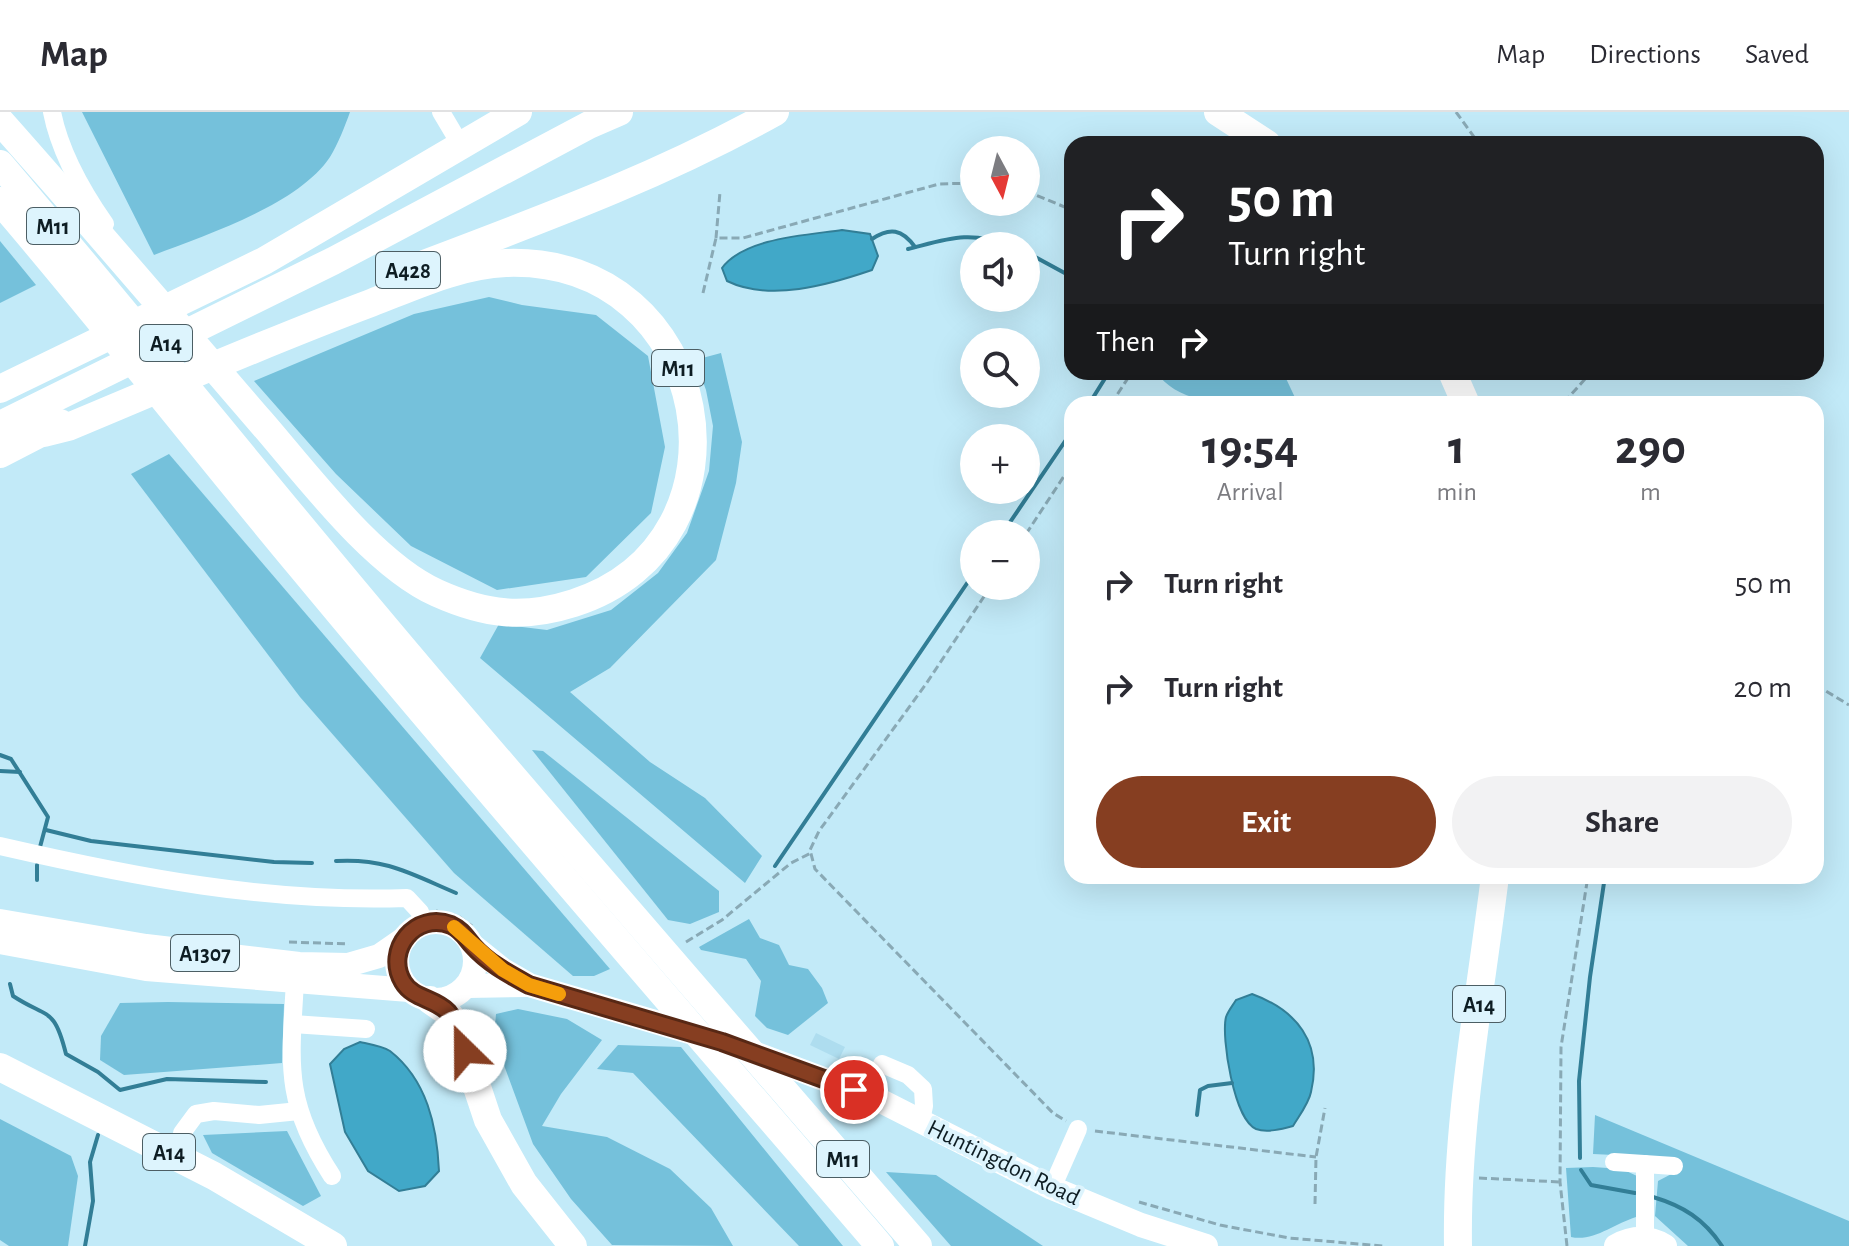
<!DOCTYPE html>
<html lang="en">
<head>
<meta charset="utf-8">
<style>
	:root { --surface:#fff; --page:#f2f2f3; --text:#2b2b33; --muted:#7c7c81; --line:#e1e1e2; --accent:#863e21 }
	body { margin:0; font-family:"Alegreya Sans",sans-serif; background:var(--page); color:var(--text); height:100vh; display:flex; flex-direction:column; font-size:30px; white-space:nowrap }
	* { box-sizing:border-box; margin:0 }
	p { font-size:26px; color:var(--muted) }
	.icon { flex:none; width:44px; height:44px; fill:none; stroke:currentColor; stroke-width:2; stroke-linecap:round; stroke-linejoin:round }
	.map { position:relative; flex:1; overflow:hidden }
	.sheet { position:absolute; left:1064px; top:284px; width:760px; height:488px; display:flex; flex-direction:column; background:var(--surface); border-radius:24px; box-shadow:0 8px 32px #0002 }
	.sheet>* { flex:none }
	.banner { position:absolute; left:1064px; top:24px; width:760px; height:244px; border-radius:24px; box-shadow:0 8px 32px #0002; background:#202124; color:#fff; overflow:hidden }
	.needle { width:52px; rotate:173deg }
	.controls { position:absolute; left:960px; top:24px; display:grid; gap:16px }
	.controls a { display:grid; place-items:center; width:80px; height:80px; border-radius:50%; background:var(--surface); box-shadow:0 8px 32px #0002; font-size:40px }
	.pin { position:absolute; display:grid; place-items:center; width:68px; height:68px; color:#fff; margin:-34px; border:4px solid #fff; border-radius:50%; box-shadow:0 2px 8px #0007 }
	.me { position:absolute; width:88px; margin:-44px; rotate:337deg; stroke-linejoin:round; filter:drop-shadow(0 0 6px #0008) }
	.turn { display:flex; align-items:center; gap:28px; height:168px; padding:0 32px; font-size:36px }
	.turn .icon { width:104px; height:104px; stroke-width:2.5 }
	.turn b { display:block; font-size:56px; line-height:68px }
	.then { display:flex; align-items:center; height:76px; padding:0 32px; background:#0003; gap:16px; font-size:30px }
	.eta { display:flex; justify-content:space-evenly; align-items:center; height:136px; text-align:center }
	.eta b { font-size:48px; font-weight:700; line-height:56px }
	.action { display:flex; gap:16px; margin-top:auto; padding:16px 32px }
	.action a { flex:1; height:92px; border-radius:48px; background:var(--accent); color:#fff; font-size:32px; font-weight:700; line-height:92px; text-align:center }
	.action a+a { background:var(--page); color:var(--text) }
	ul { padding:0; list-style:none }
	li { display:flex; align-items:center; gap:24px; height:104px; padding:0 32px }
	li div { flex:1 }
	li b { display:block; font-size:30px }
	li em { font-style:normal }
	header { display:flex; align-items:center; gap:48px; box-sizing:border-box; height:112px; padding:0 40px; background:var(--surface); border-bottom:2px solid var(--line) }
	header strong { font-size:38px }
	nav { display:flex; gap:44px; margin-inline-start:auto; font-size:28px }
	.map>svg:first-child { display:block }
	.built { fill:#aeddef }
	.green { fill:#75c1db }
	.water { fill:#41a8c8; stroke:#327e96; stroke-width:2 }
	.lines { fill:none; stroke-linecap:round; stroke-linejoin:round }
	.stream { stroke:#327e96; stroke-width:4 }
	.path { stroke:#89a9b5; stroke-width:3; stroke-dasharray:8 4; stroke-linecap:butt }
	.minor { stroke:#fff; stroke-width:18 }
	.major { stroke:#fff; stroke-width:24 }
	.highway { stroke:#fff; stroke-width:28 }
	.route-casing { stroke:#572815; stroke-width:20 }
	.route { stroke:#863e21; stroke-width:14 }
	.slow { stroke:#f59e0b; stroke-width:14 }
	.labels { text-anchor:middle; stroke-width:8; stroke-linejoin:round; paint-order:stroke }
	.shield { fill:#ddf4fd; stroke:#4c5e64; stroke-width:2 }
	.shield-label { font-size:22px; font-weight:bold; fill:#0e1d23 }
	.street-label { font-size:24px; fill:#0e1d23; stroke:#ddf4fd }
</style>
</head>
<body>
<header>
<strong>Map</strong>
<nav><a>Map</a><a>Directions</a><a>Saved</a></nav>
</header>
<div class="map">
<svg width="1849" height="1134" viewBox="0 0 1849 1134">
	<rect width="100%" height="100%" fill="#c2eaf8"/>
	<polygon class="built" points="816,921 845,935 839,947 810,933"/>
	<g class="green">
		<path d="M82,0h268c-5,14 -12,32 -20,45 -32,48 -124,78 -176,98z"/>
		<polygon points="0,129 36,173 0,191"/>
		<polygon points="489,185 522,193 596,203 648,244 665,335 651,401 586,465 497,478 411,434 336,362 254,269 414,202"/>
		<polygon points="721,241 742,330 736,371 716,448 610,556 570,580 650,650 705,686 762,744 745,771 480,546 499,512 547,518 611,498 658,461 687,421 709,359 713,314 706,278 695,248"/>
		<path d="M1156,260h127l15,32c-42,0 -115,8 -142,-32z"/>
		<polygon points="169,342 610,857 594,864 573,864 454,761 300,585 131,362"/>
		<polygon points="532,638 543,639 719,779 719,800 690,812 668,808"/>
		<polygon points="749,807 760,826 779,833 789,853 808,857 822,876 828,891 788,923 767,916 755,904 761,869 746,847 701,838 699,835"/>
		<polygon points="168,890 284,892 282,951 124,963 100,948 101,924 120,891"/>
		<polygon points="518,897 567,907 602,928 561,982 542,1014 607,1025 670,1057 711,1096 733,1134 612,1133 571,1087 533,1032 494,926 496,902"/>
		<polygon points="618,933 681,935 843,1134 799,1134 633,961 597,957"/>
		<polygon points="1595,1003 1849,1109 1849,1134 1688,1134 1655,1104 1658,1069 1679,1058 1677,1046 1593,1042"/>
		<polygon points="0,1007 71,1044 78,1064 68,1134 9,1134 0,1128"/>
		<polygon points="287,1019 321,1084 303,1094 212,1041 203,1023"/>
		<path d="M1593,1055l29,2 15,7 -1,41c-22,7 -43,25 -65,20l-5,-69z"/>
		<polygon points="886,1060 936,1063 1043,1134 951,1134"/>
	</g>
	<g class="water">
		<path d="M842,118l28,4 8,22 -6,14c-44,15 -102,32 -145,11l-5,-13c22,-30 85,-33 120,-38z"/>
		<path d="M1252,882c44,16 71,48 59,98 -2,11 -12,24 -18,34 -11,3 -26,7 -37,3 -22,-9 -35,-92 -30,-112 2,-6 7,-12 10,-17z"/>
		<path d="M360,930c9,2 22,4 30,9 37,29 47,75 49,120l-14,15 -26,5 -31,-20 -23,-39 -15,-68 14,-15z"/>
	</g>
	<g class="lines">
		<g class="stream">
			<path d="M872,127c18,-12 30,-10 43,8"/>
			<path d="M908,137c40,-10 61,-19 102,-3"/>
			<polyline points="1026,140 1072,165"/>
			<polyline points="1089,292 1109,260"/>
			<polyline points="1002,422 1072,319"/>
			<polyline points="0,643 11,647 48,705 40,735"/>
			<polyline points="0,659 20,660"/>
			<polyline points="46,718 91,729 274,750 312,751"/>
			<path d="M336,749c50,-3 75,13 120,32"/>
			<polyline points="37,753 37,768"/>
			<polyline points="775,754 974,461"/>
			<path d="M10,872l3,12c35,23 41,10 53,58l32,18 22,18 47,-11 99,3"/>
			<polyline points="1197,1003 1200,978 1208,974 1232,971"/>
			<polyline points="1580,1046 1579,969 1590,865 1605,764"/>
			<polyline points="1581,1058 1591,1073 1635,1081"/>
			<path d="M1653,1085c30,9 51,22 69,49"/>
			<polyline points="85,1134 93,1089 90,1050 98,1023"/>
		</g>
		<g class="path">
			<polyline points="1456,0 1479,32"/>
			<polyline points="1026,79 1072,98"/>
			<polyline points="716,126 720,80"/>
			<polyline points="703,181 716,126 743,126 939,72 974,71"/>
			<polyline points="1111,292 1132,260"/>
			<polyline points="1569,292 1568,286 1585,267 1583,260"/>
			<polyline points="1026,422 1072,352"/>
			<polyline points="991,474 926,572 819,719 810,738 815,757 1053,1001 1066,1009"/>
			<polyline points="1816,573 1849,593"/>
			<polyline points="436,799 458,804 472,814"/>
			<polyline points="289,830 349,832"/>
			<polyline points="686,830 722,808 791,751 811,741"/>
			<polyline points="1095,1019 1316,1045"/>
			<polyline points="1479,1066 1560,1070"/>
			<polyline points="1139,1090 1220,1113 1289,1126 1383,1134"/>
			<polyline points="1315,1092 1316,1045 1325,996"/>
			<polyline points="1567,1134 1560,1070 1561,935 1588,764"/>
		</g>
		<g class="minor">
			<path d="M52,0c8,41 30,79 53,112"/>
			<polyline points="441,0 460,32"/>
			<path d="M0,734c135,31 268,57 407,52l13,14 4,12"/>
			<path d="M295,870c-5,84 -11,120 37,194"/>
			<polyline points="293,912 366,917"/>
			<polyline points="882,952 908,963 923,977 924,994 921,1009"/>
			<polyline points="182,1021 196,1002 214,999 259,1003 299,999"/>
			<polyline points="1614,1050 1674,1054"/>
			<polyline points="1052,1076 1078,1017"/>
			<polyline points="1645,1126 1645,1052"/>
		</g>
		<g class="major">
			<polyline points="0,809 146,834 299,852 348,853 379,844 405,826"/>
			<circle cx="436" cy="849" r="39"/>
			<polyline points="0,830 146,857 409,878"/>
			<polyline points="472,833 503,858 529,873 703,924"/>
			<polyline points="467,874 528,873"/>
			<polyline points="746,938 877,987 1052,1076 1141,1113 1206,1134"/>
			<path d="M1616,1134c16,-9 32,-10 49,0"/>
		</g>
		<g class="highway">
			<polyline points="1218,0 1267,32"/>
			<path d="M0,9c88,99 174,200 261,301 46,53 113,143 176,171 49,22 87,26 137,10 190,-61 141,-347 -68,-340 -47,2 -91,23 -135,40 -102,38 -202,82 -303,124l-24,6"/>
			<path d="M0,52c145,170 284,345 429,515 162,190 327,378 489,567"/>
			<path d="M0,89c103,120 200,245 301,366 190,229 385,453 579,679"/>
			<path d="M424,152c121,-46 236,-88 351,-152"/>
			<polyline points="1452,260 1466,292"/>
			<polyline points="0,277 264,149 518,0"/>
			<polyline points="0,313 333,149 589,13 619,0"/>
			<polyline points="0,342 60,311"/>
			<polyline points="430,888 446,899 456,912 488,1008 524,1072 573,1134"/>
			<polyline points="0,955 214,1064 333,1134"/>
			<path d="M1458,1134c-2,-123 22,-248 37,-370"/>
		</g>
	</g>
	<g class="lines">
		<defs>
			<path id="route" d="M465,939c-4,-13 -8,-28 -17,-39 -13,-14 -35,-13 -45,-30 -19,-32 13,-71 48,-57 11,5 15,13 22,21 15,17 36,28 56,39l193,57 132,48"/>
		</defs>
		<use href="#route" class="route-casing"/>
		<use href="#route" class="route"/>
		<polyline class="slow" points="454,815 503,858 529,873 559,882"/>
	</g>
	<g class="labels">
		<g class="shield">
			<rect x="27" y="96" width="52" height="36" rx="6"/>
			<rect x="376" y="140" width="64" height="36" rx="6"/>
			<rect x="140" y="213" width="52" height="36" rx="6"/>
			<rect x="652" y="238" width="52" height="36" rx="6"/>
			<rect x="171" y="823" width="68" height="36" rx="6"/>
			<rect x="1453" y="874" width="52" height="36" rx="6"/>
			<rect x="143" y="1022" width="52" height="36" rx="6"/>
			<rect x="817" y="1029" width="52" height="36" rx="6"/>
		</g>
		<g class="shield-label">
			<text x="53" y="122">M11</text>
			<text x="408" y="166">A428</text>
			<text x="166" y="239">A14</text>
			<text x="678" y="264">M11</text>
			<text x="205" y="849">A1307</text>
			<text x="1479" y="900">A14</text>
			<text x="169" y="1048">A14</text>
			<text x="843" y="1055">M11</text>
		</g>
		<g class="street-label">
			<text transform="translate(1004 1050) rotate(26)" y="8">Huntingdon Road</text>
		</g>
	</g>
</svg>
<div class="controls">
<a><svg class="needle" viewBox="-14 -14 28 28"><path d="M0-13l5 13h-10z" fill="#e53935"/><path d="M0 13l5-13h-10z" fill="#7c7c81"/></svg></a>
<a><svg class="icon" aria-label="sound" viewBox="0 0 24 24"><path d="M4 9h4l5-4v14l-5-4H4zM17 9q2 3 0 6"/></svg></a>
<a><svg class="icon" aria-label="search" viewBox="0 0 24 24"><circle cx="10" cy="10" r="6"/><path d="M15 15l6 6"/></svg></a>
<a>+</a>
<a>−</a>
</div>
<div class="pin" style="left:854px;top:978px;background:#d93025"><svg class="icon" aria-label="arrive" viewBox="0 0 24 24"><path d="M6 21V4h12l-3 4 3 4H6"/></svg></div>
<svg class="me" style="left:465px;top:939px" viewBox="-20 -20 40 40"><circle r="19" fill="#fff"/><path d="M0-13L10 11 0 6-10 11z" fill="#863e21"/></svg>
<div class="banner">
<div class="turn"><svg class="icon" aria-label="right" viewBox="0 0 24 24"><path d="M7 20v-9h11M14 6l5 5-5 5"/></svg><div><b>50 m</b>Turn right</div></div>
<div class="then">Then<svg class="icon" aria-label="right" viewBox="0 0 24 24"><path d="M7 20v-9h11M14 6l5 5-5 5"/></svg></div>
</div>
<section class="sheet">
<div class="eta">
<div><b>19:54</b><p>Arrival</p></div>
<div><b>1</b><p>min</p></div>
<div><b>290</b><p>m</p></div>
</div>
<ul>
<li><svg class="icon" aria-label="right" viewBox="0 0 24 24"><path d="M7 20v-9h11M14 6l5 5-5 5"/></svg><div><b>Turn right</b></div><em>50 m</em></li>
<li><svg class="icon" aria-label="right" viewBox="0 0 24 24"><path d="M7 20v-9h11M14 6l5 5-5 5"/></svg><div><b>Turn right</b></div><em>20 m</em></li>
</ul>
<div class="action"><a>Exit</a><a>Share</a></div>
</section>
</div>
</body>
</html>
